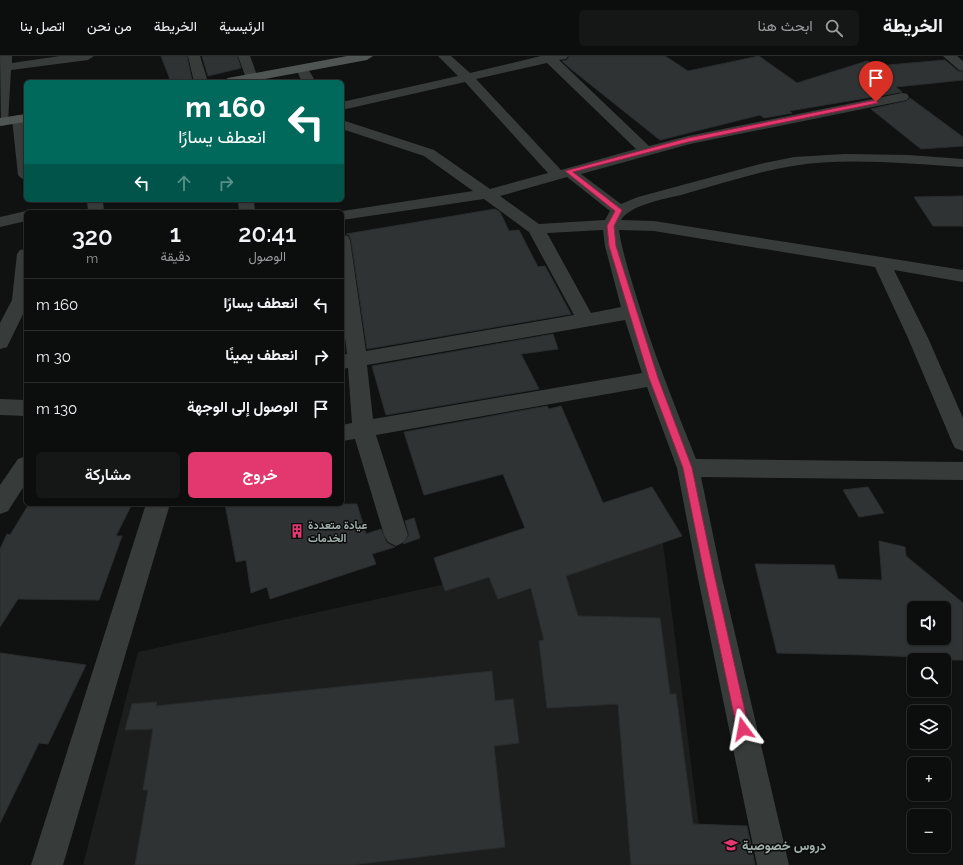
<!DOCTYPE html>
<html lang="ar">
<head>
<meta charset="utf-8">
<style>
	:root { --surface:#0c0e0e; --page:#151717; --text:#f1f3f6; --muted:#9a9c9e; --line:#2c2e2e; --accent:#e3376f }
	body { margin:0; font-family:Raleway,Vazirmatn,sans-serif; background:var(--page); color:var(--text); direction:rtl; height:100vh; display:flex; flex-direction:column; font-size:15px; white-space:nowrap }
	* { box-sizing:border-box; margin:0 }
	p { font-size:13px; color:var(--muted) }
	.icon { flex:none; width:22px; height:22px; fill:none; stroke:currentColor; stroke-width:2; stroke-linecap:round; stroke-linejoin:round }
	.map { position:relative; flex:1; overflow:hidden; direction:ltr }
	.drawer { position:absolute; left:24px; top:154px; width:320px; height:296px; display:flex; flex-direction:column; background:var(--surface); border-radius:6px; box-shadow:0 1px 3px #0004,0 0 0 1px var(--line); direction:rtl }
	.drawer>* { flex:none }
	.top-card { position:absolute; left:24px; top:24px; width:320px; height:122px; border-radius:6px; box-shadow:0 1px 3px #0004,0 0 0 1px var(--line); direction:rtl; background:#00695c; color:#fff; overflow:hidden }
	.tools { position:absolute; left:907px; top:545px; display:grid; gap:8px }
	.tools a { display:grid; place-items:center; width:44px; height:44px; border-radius:6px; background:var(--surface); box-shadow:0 1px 3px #0004,0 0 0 1px var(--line); font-size:20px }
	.pin { position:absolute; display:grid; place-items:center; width:34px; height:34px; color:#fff; margin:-41px -17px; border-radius:50% 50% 50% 0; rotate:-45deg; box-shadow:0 0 4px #0007 }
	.pin .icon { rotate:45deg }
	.me { position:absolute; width:44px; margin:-22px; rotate:347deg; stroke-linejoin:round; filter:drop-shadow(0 0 3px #0008) }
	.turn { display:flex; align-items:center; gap:14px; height:84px; padding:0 12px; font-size:18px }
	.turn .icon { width:52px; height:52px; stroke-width:2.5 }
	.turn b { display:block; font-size:28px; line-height:34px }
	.lanes { display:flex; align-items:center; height:38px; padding:0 12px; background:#0003; justify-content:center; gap:20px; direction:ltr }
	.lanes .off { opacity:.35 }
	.eta { display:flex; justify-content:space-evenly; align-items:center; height:68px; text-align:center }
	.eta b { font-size:24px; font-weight:600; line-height:28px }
	.button { display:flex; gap:8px; margin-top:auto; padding:8px 12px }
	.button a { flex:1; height:46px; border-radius:6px; background:var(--accent); color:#fff; font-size:16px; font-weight:600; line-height:46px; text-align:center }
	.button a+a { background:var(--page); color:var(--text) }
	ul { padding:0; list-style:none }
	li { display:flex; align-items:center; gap:12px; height:52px; padding:0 12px; border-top:1px solid var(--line) }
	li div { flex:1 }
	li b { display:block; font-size:15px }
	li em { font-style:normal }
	header { display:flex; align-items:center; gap:24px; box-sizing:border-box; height:56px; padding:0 20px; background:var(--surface); border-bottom:1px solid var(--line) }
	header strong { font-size:19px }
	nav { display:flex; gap:22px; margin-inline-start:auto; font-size:14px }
	.search { width:280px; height:36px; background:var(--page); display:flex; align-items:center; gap:10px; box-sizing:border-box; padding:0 14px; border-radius:6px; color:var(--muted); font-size:15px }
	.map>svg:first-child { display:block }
	.built { fill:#1c1e1e }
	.building { fill:#303333; stroke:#2a2d2d; fill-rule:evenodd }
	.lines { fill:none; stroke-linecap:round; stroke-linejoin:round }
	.minor { fill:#373b3a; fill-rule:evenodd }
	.major { fill:#4e5553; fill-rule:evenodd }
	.route { fill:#e3376f; stroke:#942448 }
	.labels { text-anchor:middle; stroke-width:3; stroke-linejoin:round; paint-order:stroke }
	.poi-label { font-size:11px; font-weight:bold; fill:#a3b1ad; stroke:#0b0c0c; text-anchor:start }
	.near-poi-label { font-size:13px; font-weight:bold; fill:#a3b1ad; stroke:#0b0c0c; text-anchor:start }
</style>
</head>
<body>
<header>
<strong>الخريطة</strong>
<div class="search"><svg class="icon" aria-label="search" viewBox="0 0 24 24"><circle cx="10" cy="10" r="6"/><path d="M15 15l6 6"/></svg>ابحث هنا</div>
<nav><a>الرئيسية</a><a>الخريطة</a><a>من نحن</a><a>اتصل بنا</a></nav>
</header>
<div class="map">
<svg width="963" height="809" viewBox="0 0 963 809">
	<rect width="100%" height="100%" fill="#101212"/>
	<polygon class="built" points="662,480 704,809 83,809 138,596"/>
	<g class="building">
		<polygon points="161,0 187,0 192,24 171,26"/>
		<polygon points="202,0 237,0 241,12 208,20"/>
		<polygon points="569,0 665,0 688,15 759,0 797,27 867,5 877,10 945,4 958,15 963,16 963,24 896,31 902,36 789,55 792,57 764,62 760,59 660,84 571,13 562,5 567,4"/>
		<polygon points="910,42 963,81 963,90 921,93 871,53 907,45"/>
		<polygon points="963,140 963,170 933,170 914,141"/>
		<polygon points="495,153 500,156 509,175 519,174 538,211 545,210 571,258 367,293 351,184 349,179 346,178"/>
		<polygon points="553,278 558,293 521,298 539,333 386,359 372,310"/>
		<polygon points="547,350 549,353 561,350 603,447 652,431 682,480 566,520 578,560 660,562 670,638 676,638 693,768 747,770 755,809 631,809 618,648 547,652 539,585 544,584 531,532 498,543 489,521 445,535 434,502 525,472 503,418 424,439 404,376"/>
		<polygon points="868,431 884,457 859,461 843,434"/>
		<polygon points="29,448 132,448 116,480 122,480 99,544 18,543 0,571 0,493 7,478 10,479"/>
		<polygon points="225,448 357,448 366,478 381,473 387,487 395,491 372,498 376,508 270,543 267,531 251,537 246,504 236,506"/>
		<polygon points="414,462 420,482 403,488 409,479 405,465"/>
		<path d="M879,485l26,6 1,9 57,47v57h-39l-3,-3 -55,-2 -89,-2 -22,-89 79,1 4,14 44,1zM914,552h30v30h-30z"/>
		<polygon points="0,597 86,609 48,688 39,687 0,767"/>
		<polygon points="492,615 495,645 513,643 519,687 494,690 505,791 351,809 135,809 148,734 143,734 153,673 125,674 132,648 157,646 156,650"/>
	</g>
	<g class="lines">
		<g class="minor">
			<polygon points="0,0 12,0 12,7 60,0 94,0 88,4 11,14 8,66 6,69 1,70"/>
			<polygon points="188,0 200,0 208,26 194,26"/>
			<polygon points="238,0 250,0 258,22 257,25 247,25"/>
			<path d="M438,0h13l19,17 71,-17h27l-2,3 -7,1 90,86 39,-10 214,-43 5,1 2,3 -2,3 -5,1 -212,43 -109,30 40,30 17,-7 122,-33 34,-7 51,-3 63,1 55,4v8c-53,-3 -118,-10 -170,-1 -38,6 -75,19 -112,29 -17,4 -51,10 -60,25l33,1 309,49v12l-69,-12 34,68 35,80v33l-8,-3 -3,-6 -44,-104 -33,-71 -221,-36 -35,-1c3,21 10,42 16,62 17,57 39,112 61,167l267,3v18l-262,-3 21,101 67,287h-32l-59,-287 -21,-110 -30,-81 -271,48 32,100 -4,7 -8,4 -8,-4 -4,-7 -29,-96 -13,2v-16l10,-2 -4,-55 -6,1v-14l5,-1 -5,-40v-79l6,1 2,4 16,111 208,-36 -45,-83 -45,-33 -142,21v-8h-6l137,-21 -49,-35 -82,-27v-9l92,30 56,39 58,-16 -83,-91 -123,28v-8l116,-26zM547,7l89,86 -75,21 -85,-91zM567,121l43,34 -5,9 -66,4 -39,-28zM603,174l2,16 16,61 -30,6 -44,-80zM625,264l17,53 -269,46 -6,-54z"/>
			<polygon points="943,0 957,0 963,5 963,15 959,14"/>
			<polygon points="302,9 306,10 316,26 302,26 296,13"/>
			<polygon points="19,59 24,60 26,63 26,124 21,122 18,119 12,63 14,60"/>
			<polygon points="87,144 103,144 104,156 88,156"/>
			<polygon points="238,144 254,144 255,156 239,156"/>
			<polygon points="26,155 30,156 26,156 26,165 0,171 0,161"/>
			<polygon points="26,193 26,252 7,291 0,293 0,267 12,244 17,198 20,194"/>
			<polygon points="0,343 26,344 26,360 0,359"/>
			<polygon points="26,400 26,427 8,455 0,458 0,429 18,403"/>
			<polygon points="146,448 170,448 63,809 31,809"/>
		</g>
		<g class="major">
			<polygon points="347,0 373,0 367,4 249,26 221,26 228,22"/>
			<polygon points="26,58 26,66 0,70 0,62"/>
		</g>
	</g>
	<polygon class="route" points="876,44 878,47 688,86 573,116 622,154 614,170 616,190 658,322 692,412 715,522 749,673 747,677 743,679 739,677 737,673 705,522 683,412 649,322 609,190 607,170 615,155 565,115 688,82"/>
	<defs>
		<symbol id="building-bare" viewBox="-9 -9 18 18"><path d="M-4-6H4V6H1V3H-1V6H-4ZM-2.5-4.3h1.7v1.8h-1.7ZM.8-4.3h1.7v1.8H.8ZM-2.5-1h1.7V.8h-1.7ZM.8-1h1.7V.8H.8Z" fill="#e3376f" stroke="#0b0c0c" stroke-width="2.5" paint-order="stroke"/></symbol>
		<symbol id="school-bare" viewBox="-9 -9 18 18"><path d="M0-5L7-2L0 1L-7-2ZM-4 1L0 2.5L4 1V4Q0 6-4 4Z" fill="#e3376f" stroke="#0b0c0c" stroke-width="2.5" paint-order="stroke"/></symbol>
	</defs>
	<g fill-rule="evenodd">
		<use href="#building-bare" x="287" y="465" width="20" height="20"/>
		<use href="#school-bare" x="721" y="779" width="20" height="20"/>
	</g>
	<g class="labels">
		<g class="poi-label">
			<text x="308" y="473">عيادة متعددة<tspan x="308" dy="13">الخدمات</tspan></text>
		</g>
		<g class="near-poi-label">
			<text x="742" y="794">دروس خصوصية</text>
		</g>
	</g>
</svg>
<div class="tools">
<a><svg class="icon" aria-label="sound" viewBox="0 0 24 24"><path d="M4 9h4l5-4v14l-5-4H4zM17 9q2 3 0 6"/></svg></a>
<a><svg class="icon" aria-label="search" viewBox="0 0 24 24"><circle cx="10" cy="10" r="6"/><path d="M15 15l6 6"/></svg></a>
<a><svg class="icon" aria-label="layers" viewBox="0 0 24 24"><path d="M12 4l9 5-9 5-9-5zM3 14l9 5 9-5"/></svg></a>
<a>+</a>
<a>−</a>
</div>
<div class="pin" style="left:876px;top:46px;background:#d93025"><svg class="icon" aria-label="arrive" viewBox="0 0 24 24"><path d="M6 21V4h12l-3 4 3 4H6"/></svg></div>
<svg class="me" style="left:743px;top:673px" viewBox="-20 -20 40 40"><path d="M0-17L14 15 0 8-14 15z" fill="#e3376f" stroke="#fff" stroke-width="4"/></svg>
<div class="top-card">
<div class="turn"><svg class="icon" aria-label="left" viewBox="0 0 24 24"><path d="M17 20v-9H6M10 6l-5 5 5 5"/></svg><div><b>160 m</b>انعطف يسارًا</div></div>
<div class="lanes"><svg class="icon" aria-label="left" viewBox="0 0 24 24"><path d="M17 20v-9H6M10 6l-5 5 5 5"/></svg><svg class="icon off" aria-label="ahead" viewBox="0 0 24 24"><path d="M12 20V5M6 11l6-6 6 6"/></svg><svg class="icon off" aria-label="right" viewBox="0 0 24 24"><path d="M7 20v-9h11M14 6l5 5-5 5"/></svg></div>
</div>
<section class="drawer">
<div class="eta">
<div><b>20:41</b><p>الوصول</p></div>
<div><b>1</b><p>دقيقة</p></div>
<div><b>320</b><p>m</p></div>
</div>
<ul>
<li><svg class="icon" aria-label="left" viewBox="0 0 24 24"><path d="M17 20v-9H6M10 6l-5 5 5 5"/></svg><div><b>انعطف يسارًا</b></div><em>160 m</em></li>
<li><svg class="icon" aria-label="right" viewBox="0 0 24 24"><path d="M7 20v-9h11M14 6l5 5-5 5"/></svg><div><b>انعطف يمينًا</b></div><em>30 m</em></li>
<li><svg class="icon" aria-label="arrive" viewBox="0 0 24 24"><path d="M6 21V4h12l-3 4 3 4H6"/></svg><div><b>الوصول إلى الوجهة</b></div><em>130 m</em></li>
</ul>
<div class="button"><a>خروج</a><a>مشاركة</a></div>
</section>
</div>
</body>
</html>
